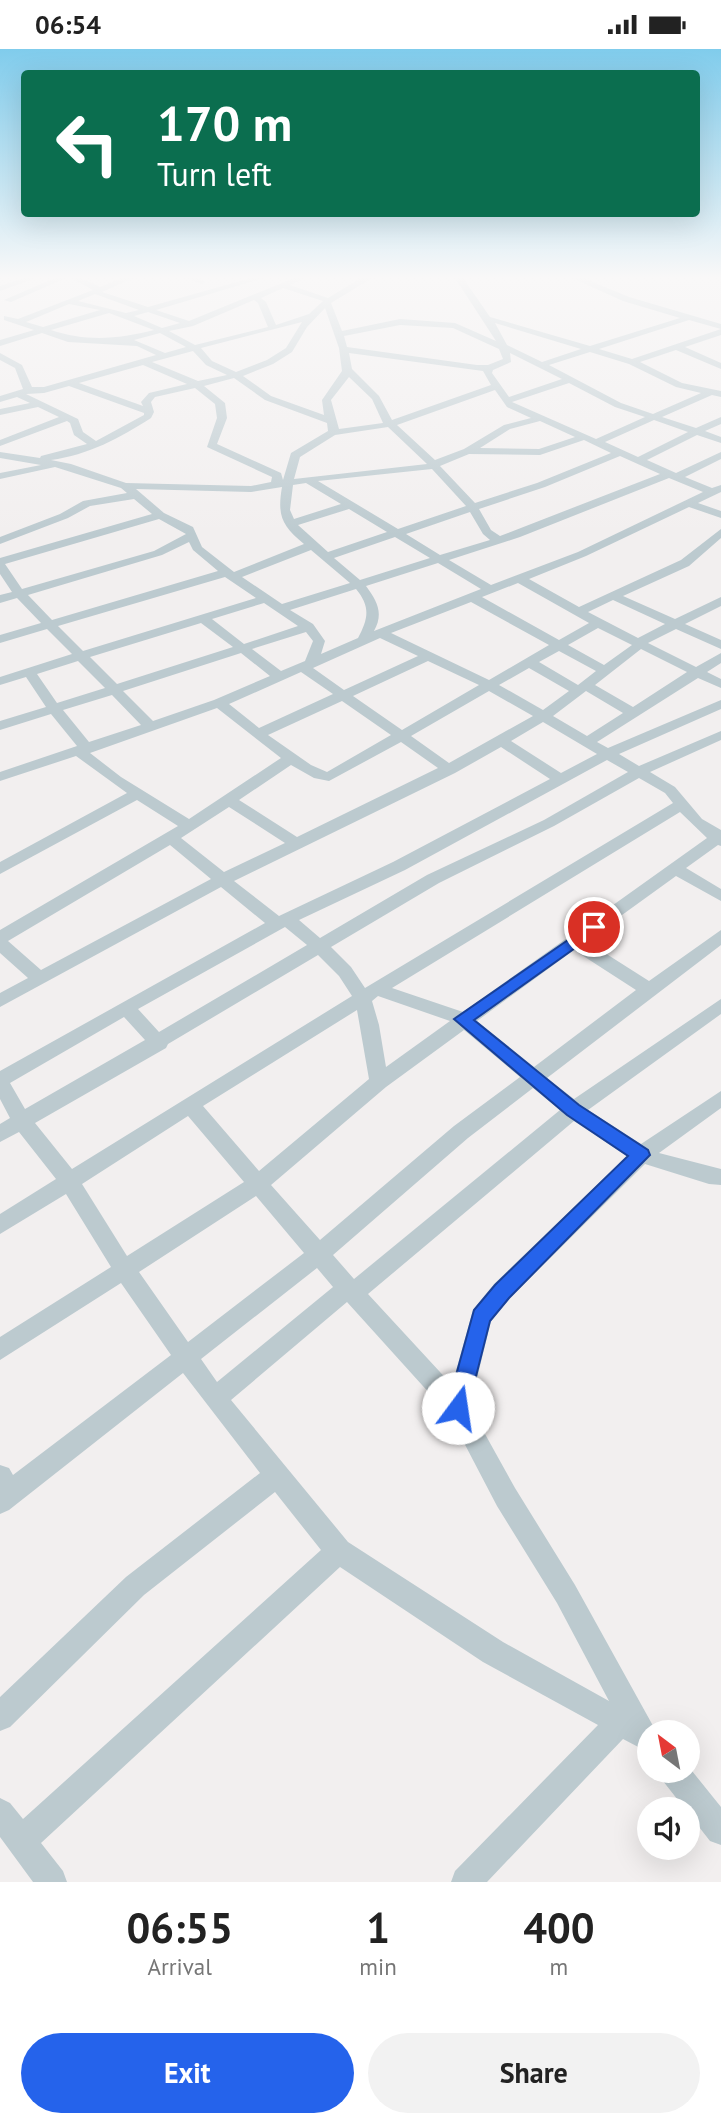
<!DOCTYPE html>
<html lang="en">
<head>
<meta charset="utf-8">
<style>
	:root { --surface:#fff; --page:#f2f2f2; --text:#222; --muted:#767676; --accent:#2563eb }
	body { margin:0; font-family:"PT Sans",sans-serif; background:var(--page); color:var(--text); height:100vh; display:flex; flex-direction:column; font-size:26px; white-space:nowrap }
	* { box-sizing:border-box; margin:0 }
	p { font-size:23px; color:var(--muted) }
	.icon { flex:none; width:38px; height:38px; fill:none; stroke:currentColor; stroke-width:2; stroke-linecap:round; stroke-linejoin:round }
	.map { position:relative; height:1833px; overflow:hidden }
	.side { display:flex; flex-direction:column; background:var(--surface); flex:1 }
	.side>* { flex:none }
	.guide { position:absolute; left:21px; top:21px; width:679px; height:147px; border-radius:7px; box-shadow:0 7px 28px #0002; background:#0b6e4f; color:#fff; overflow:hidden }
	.needle { width:46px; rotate:328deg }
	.buttons { position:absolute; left:637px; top:1671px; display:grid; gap:14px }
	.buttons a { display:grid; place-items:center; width:63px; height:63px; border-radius:50%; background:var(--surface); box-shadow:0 7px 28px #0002; font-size:35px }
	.pin { position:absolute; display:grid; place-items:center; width:60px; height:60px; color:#fff; margin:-30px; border:4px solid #fff; border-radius:50%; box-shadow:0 2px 7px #0007 }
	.me { position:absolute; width:77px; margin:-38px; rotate:14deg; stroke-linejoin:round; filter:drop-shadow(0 0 5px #0008) }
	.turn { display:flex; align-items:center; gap:24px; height:147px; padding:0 21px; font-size:32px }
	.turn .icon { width:91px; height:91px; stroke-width:2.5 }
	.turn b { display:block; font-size:49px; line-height:60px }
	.eta { display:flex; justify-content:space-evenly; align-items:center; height:119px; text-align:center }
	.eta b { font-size:42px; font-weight:700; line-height:49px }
	.primary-button { display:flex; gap:14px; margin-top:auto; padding:14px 21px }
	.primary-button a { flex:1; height:80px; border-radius:42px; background:var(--accent); color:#fff; font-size:28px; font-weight:700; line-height:80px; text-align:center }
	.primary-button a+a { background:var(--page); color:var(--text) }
	.status { display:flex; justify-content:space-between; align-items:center; height:49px; padding:0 35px; background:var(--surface); direction:ltr }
	.status svg { height:19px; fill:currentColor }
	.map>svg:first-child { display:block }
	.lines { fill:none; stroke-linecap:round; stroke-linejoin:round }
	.minor { fill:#bccacf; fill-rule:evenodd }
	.route { fill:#2563eb; stroke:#184099; stroke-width:2 }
</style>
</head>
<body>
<div class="status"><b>06:54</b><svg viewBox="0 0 49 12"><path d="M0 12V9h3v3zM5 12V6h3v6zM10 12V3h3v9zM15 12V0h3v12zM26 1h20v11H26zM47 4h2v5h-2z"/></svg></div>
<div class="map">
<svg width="721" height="1833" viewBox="0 0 721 1833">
	<rect width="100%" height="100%" fill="#f2efef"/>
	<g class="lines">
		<g class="minor">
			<polygon points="24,229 36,229 0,242 0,237"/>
			<polygon points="55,229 66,229 11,253 4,251"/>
			<path d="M71,229h10l19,9 22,-9h11l-31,14 46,15 103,-29h13l-108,32 33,11 105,-43h11l-15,7 38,13 33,-20h11l-41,25 11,28 58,-12 55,4 41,18 -41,-63h8l27,39 100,29 90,-28 -57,-17 -51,-23h11l46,19 92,27v11l-36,12 36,16v6l-45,-19 -36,12 42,21 39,8v6l-9,-2 -50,22 34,11 25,-11v7l-16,7 16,6v6l-24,-8 -50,25 29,13 45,-21v7l-36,18 27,11 9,-3v7l-23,11 23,8v7l-32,-11 -103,49 -57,23 50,28 102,-47 40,-31v9l-32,28 -66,30 52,23 46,-22v9l-36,18 36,16v9l-45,-20 -28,14 48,24 25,-14v10l-14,9 14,7v9l-23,-10 -101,64 11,6 113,-48v9l-102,45 20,12 82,-35v9l-71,32 25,15 27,32 19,11v16l-3,-1 -32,23 35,21v12l-45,-25 -90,65 63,40 72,-51v15l-174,133 27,21 147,-100v15l-133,96 53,34 80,-53v17l-62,45 62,16v16l-12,-1 -64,-20 -135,134 -19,23 -21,86 45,81 60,97 82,148h-8v15l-5,2 -21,-11 -136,143h-36l4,-11 143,-146 -115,-63 -143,-95 -299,276 22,28 4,11h-34l-33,-45v-39l10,5 13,16 298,-269 -46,-58 -131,103 -134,132 -10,4v-34l126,-120 134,-104 -77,-100 -174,137 -9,4v-49l9,3 4,7 158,-120 -50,-72 -121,77v-23l111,-70 -45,-73 -66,40v-20l56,-35 -37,-47 -19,10v-18l10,-6 -10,-19v-28l265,-148 -44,-36 -221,120v-14l28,-15 -28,-25v-23l178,-104 -41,-26 -137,74v-12l127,-69 -51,-37 -76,25v-9l77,-26 -26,-32 -51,16v-9l46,-14 -20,-30 -26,8v-8l72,-23 -25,-25 -47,14v-8l41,-12 -24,-25 -17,5v-8l12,-3 -12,-18v-16l152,-44 -18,-15 -44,7 -22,12 -68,26v-7l60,-23 23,-13 44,-8 -6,-5 -66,-21 -55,12v-6l41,-8 -41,-7v-6l40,6 1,-2 46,-12 -13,-9 -4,-12 -3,-2 -67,25v-6l59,-23 -21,-10 -38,8v-6l30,-6 -13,-6 -17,5v-6l23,-7 -8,-21 -15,-8v-7l22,12 10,22h12l112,-32 -19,-9 -69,-4 -26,-9 -42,13v-6l34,-10 -30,-10v-4l14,3 75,-29zM283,239l40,13 -14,13 -33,11 -10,-23 -5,-4zM95,245l44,16 -13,3 -48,-12zM254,251l4,3 10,24 -73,18 -26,-14 24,-5zM69,255l31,6 -57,17 -17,-5zM325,259l14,40 3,23 -20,29 2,15 -53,-19 -28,-20 30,-12 19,-12 15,-25zM148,263l32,11 -18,5 -28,-12zM109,264l45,17c-35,9 -68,12 -103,0zM689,271l32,9 -89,30 -33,-10zM302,273l-16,26 -19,12 -31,12 -24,-11 -11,-13zM495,274l86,26 -39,13 -35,-17zM400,276l53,3 46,21 4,10 -15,6h-11l-130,-18 -3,-11zM160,284l26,14 -21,6 -31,-13zM193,302l13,14 21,10 -29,6 -46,-19zM590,303l39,12 47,23 25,6 -48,21 -32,-11 -72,-38zM349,304l134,18 8,14 -99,35 -13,-24 -27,-27zM510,304l52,26 -53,18 -17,-24 1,-3 18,-8zM143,316l44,19 -38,9 -8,9 2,4 -64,-23zM349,328l23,22 11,24 -44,6 -8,-29zM234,329l31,22 62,23 1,8 -37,22 -8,27 -2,-7 -64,-29 10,-26 -2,-15 -21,-17zM569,334l46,24 30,10 -49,22 -84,-37zM69,337l75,27v2l-48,26 -13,-9 -5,-13 -52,-25 18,-1zM195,339l20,16 2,14 -10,29 65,30 -1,5 -20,4 -125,-3 -55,-19 -20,-4c37,-5 69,-22 100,-42l3,-6 -3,-10 4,-5zM495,341l12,17 24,11 -27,7 -40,24 -29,11 -38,-35zM654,371l34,12 -50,25 -33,-15zM540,372l35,16 -36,12 -59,-1 30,-19zM388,378l39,37 -133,15 6,-22 35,-22zM584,391l27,13 -74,30 -62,20 -35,-37 29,-12 71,1zM620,407l40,18 -160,62 -9,-6 -12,-21 66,-22zM432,420l34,37 -68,23 -80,-48zM669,429l34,14 -125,60 -87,33 -42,-25 71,-23zM306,434l35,21 -47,15 -4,-9 3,-25zM282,438c-5,29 0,39 22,57l-70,28 -32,-25 -9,-20 -29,-14 -28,-24 115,3zM349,460l38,23 -59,20 -30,-27zM470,463l13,22 7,6 -50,15 -34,-21zM159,470l27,15 -32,17 -132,38 -17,-25zM395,488l35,21 -70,22 -26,-22zM189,493l4,8 25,21 -166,49 -24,-25 134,-40zM311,501l39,33 -68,21 -40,-27zM438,514l43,26 -107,42c10,-18 3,-30 -8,-45zM225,528l31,21 -173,53 -25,-25zM518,534l71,40 -30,17 -77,-43zM356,540c15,18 12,30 2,49l-37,16 4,-13 -12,-17 -23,-14zM613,551l52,24 -27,14 -50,-26zM471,553l78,43 -60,35 -98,-47zM264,554l34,23 -54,18 -32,-25zM201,574l32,24 -116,37 -27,-27zM598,579l34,17 -28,20 -36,-20zM306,583l7,9 -8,20 -24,10 -29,-22zM380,589l38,18 -74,34 -31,-22zM641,600l46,23 -54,35 -38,-22zM559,602l37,20 -18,14 -39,-23zM241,604l29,23 -56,24 -61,21 -30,-30zM78,612l27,27 -48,15 -20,-29zM428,612l51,24 -77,45 -49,-34zM529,619l40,23 -26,19 -44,-25zM301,623l32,22 -74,34 -30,-24zM489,642l44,25 -84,47 -38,-27zM586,642l37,22 -36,23 -34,-20zM112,646l29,30 -52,17 -26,-32zM342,652l49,34 -64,37 -16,-7 -43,-30zM217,659l64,50 -92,61 -68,-42 -31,-24zM543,673l54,32 -36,19 -50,-32zM401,693l37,26 -141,69 -58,-37 52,-35 23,13 15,3zM501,698l49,32 -157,83 -114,54 -45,-35 221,-108zM607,711l21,12 -84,48 -117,55 -107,63 -21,-18 106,-50zM639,729l26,15 8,10 -308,185 -14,-21 -20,-20 108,-64 115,-57zM229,758l56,36 -61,29 -43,-34zM680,763l27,26 -244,174 -71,-24zM170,796l41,34 -170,91 -33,-29zM285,878l22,18 -148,87 -21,-23zM574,901l62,40 -102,77 -57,-46zM318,906l21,21 13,20 -280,173 -37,-46 131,-75 2,-4zM378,947l72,25 -64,46 -7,-42 -7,-24zM357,961l12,69 -110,92 -56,-65zM124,968l21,23 -120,69 -15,-26zM464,981l56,47 -66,49 -134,114 -49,-55 115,-98zM533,1039l27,22 -206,169 -21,-24 135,-117zM188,1067l56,66 -117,74 -45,-72zM574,1072l53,35 -133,128 -21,26 -21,75 -84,-91zM256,1147l48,57 -116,89 -49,-70zM317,1219l16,19 -116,95 -16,-23zM347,1253l103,114 47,90 60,97 52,98 -106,-59 -155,-100 -117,-142z"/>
			<polygon points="186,229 198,229 206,233 202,235"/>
			<polygon points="688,1717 721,1758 721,1796 710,1792 663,1732 659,1722 688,1722"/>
		</g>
	</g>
	<linearGradient id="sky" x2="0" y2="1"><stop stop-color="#80ccec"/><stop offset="0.47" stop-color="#f9f8f8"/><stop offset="1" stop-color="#f9f8f8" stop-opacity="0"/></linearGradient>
	<rect width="721" height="486" fill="url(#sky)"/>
	<polygon class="route" points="594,873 599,874 599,882 474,971 579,1056 648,1101 650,1106 509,1249 490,1272 468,1359 465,1366 458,1369 450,1366 447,1359 474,1261 495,1236 628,1107 567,1066 454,970"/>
</svg>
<div class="buttons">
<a><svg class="needle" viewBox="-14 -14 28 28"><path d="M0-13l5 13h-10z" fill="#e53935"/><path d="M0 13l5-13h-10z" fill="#767676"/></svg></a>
<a><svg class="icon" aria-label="sound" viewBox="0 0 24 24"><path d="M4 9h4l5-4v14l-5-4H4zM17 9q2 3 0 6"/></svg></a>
</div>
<div class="pin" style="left:594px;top:878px;background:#d93025"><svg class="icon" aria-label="arrive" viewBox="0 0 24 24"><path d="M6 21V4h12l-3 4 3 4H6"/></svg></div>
<svg class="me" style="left:458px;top:1359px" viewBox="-20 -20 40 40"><circle r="19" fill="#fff"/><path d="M0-13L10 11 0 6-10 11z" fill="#2563eb"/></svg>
<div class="guide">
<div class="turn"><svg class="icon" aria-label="left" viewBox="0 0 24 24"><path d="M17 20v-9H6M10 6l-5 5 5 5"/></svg><div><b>170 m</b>Turn left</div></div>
</div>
</div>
<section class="side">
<div class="eta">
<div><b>06:55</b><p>Arrival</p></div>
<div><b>1</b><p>min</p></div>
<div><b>400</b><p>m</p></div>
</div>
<div class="primary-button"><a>Exit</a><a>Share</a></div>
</section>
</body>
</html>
